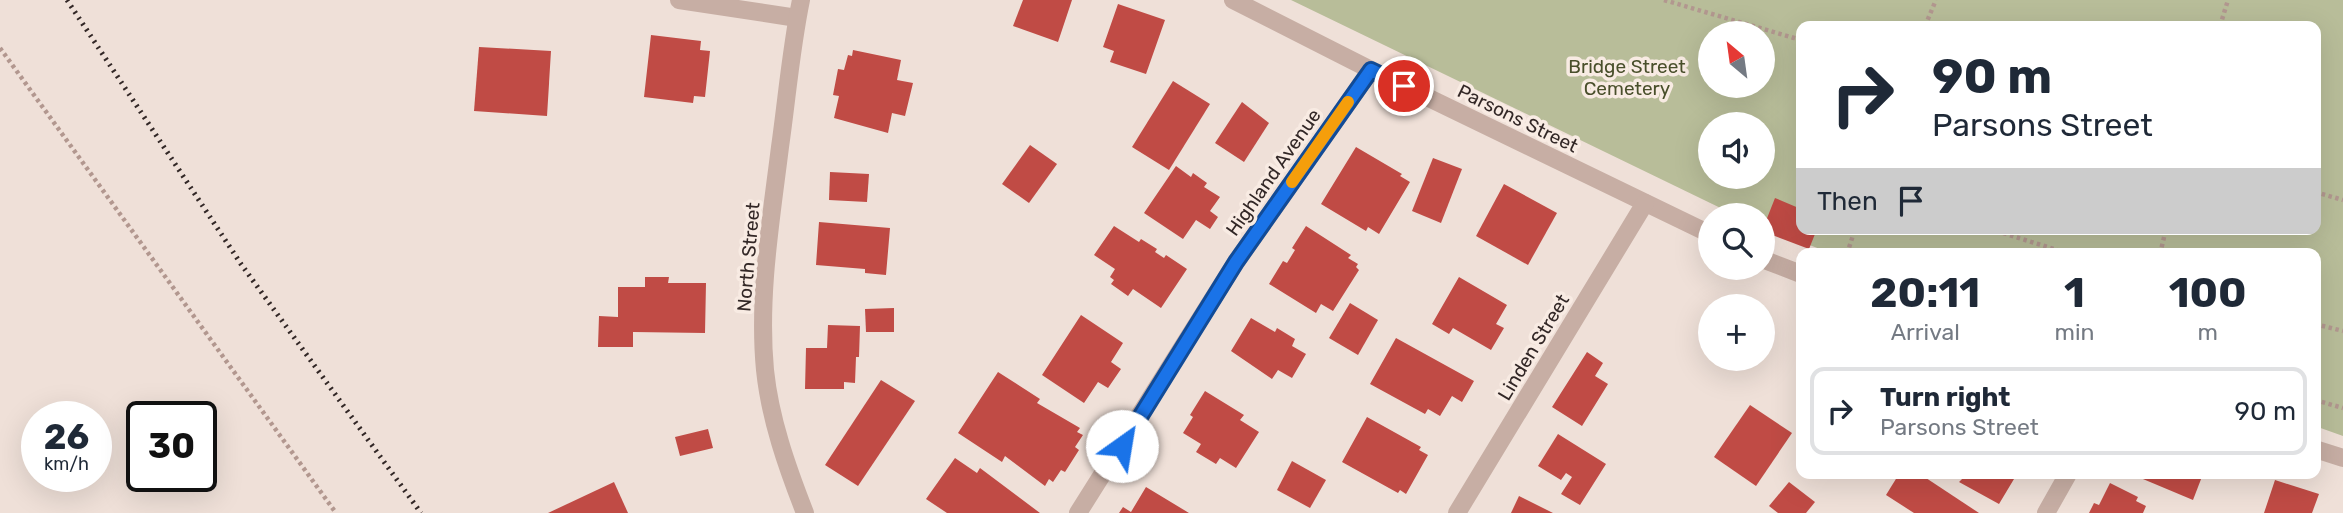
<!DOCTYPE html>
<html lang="en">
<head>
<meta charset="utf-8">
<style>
	:root { --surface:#fff; --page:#f6f6f7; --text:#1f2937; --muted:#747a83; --line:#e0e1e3 }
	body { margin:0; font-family:Rubik,sans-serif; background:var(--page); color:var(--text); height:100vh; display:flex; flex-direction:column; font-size:26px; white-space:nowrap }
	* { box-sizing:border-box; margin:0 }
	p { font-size:23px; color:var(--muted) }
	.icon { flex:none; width:38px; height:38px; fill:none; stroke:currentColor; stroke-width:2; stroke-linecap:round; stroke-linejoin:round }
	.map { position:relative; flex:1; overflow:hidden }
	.details { position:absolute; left:1796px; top:248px; width:525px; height:231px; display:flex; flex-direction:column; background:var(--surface); border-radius:14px; box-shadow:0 7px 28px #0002 }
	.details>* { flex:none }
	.guide { position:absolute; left:1796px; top:21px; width:525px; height:214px; border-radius:14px; box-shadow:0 7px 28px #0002; background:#fff; color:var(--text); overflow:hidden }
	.needle { width:46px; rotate:331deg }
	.controls { position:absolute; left:1698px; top:21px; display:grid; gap:14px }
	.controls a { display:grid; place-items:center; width:77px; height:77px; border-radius:50%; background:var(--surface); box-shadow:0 7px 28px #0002; font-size:35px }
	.speed { position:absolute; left:21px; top:401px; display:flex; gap:14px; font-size:35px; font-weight:700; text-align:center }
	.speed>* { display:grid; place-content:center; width:91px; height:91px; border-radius:50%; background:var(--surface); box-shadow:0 7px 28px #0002; line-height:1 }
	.speed small { font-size:18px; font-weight:400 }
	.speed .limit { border:4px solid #111; border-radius:10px; background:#fff; color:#111 }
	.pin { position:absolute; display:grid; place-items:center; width:60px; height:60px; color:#fff; margin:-30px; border:4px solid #fff; border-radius:50%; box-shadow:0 2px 7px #0007 }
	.me { position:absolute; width:77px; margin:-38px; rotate:32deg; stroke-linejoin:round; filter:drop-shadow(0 0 5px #0008) }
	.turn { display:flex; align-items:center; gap:24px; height:147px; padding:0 21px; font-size:32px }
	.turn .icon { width:91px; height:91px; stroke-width:2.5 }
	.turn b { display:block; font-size:49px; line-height:60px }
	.then { display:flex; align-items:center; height:66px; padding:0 21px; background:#0003; gap:14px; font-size:26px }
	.eta { display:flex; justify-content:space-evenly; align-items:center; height:119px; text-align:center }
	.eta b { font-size:42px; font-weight:700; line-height:49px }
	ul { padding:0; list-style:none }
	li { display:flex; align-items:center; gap:21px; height:88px; margin:0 14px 10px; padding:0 7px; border:4px solid var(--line); border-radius:14px }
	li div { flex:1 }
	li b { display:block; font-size:26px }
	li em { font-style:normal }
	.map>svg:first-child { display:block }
	.green { fill:#b8bd99; fill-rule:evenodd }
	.building { fill:#c04b45 }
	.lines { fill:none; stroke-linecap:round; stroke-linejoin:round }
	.path { stroke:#b2978f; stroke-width:4.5; stroke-dasharray:3.5 3.5; stroke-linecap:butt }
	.minor { stroke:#c7aea4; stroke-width:18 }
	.tertiary { stroke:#c7aea4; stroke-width:18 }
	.rail { stroke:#322726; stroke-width:5; stroke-dasharray:2 5; stroke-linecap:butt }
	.route-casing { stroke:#114b97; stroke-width:18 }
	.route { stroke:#1a73e8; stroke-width:12 }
	.slow { stroke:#f59e0b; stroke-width:12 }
	.labels { text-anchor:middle; stroke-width:7; stroke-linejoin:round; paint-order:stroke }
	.park-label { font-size:19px; fill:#494f2b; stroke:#f8ebe3 }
	.street-label { font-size:19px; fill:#322726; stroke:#f8ebe3 }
</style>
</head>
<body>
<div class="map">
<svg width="2343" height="513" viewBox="0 0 2343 513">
	<rect width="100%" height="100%" fill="#efe0d8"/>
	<path class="green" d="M1291,0h1052v436l-28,-10v-172h-482l-71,-27v-12h-27zM1801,26h514v203h-514zM1710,33h52v53h-52zM1710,124h52v53h-52z"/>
	<g class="building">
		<polygon points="1023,0 1072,0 1058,42 1013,26"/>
		<polygon points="1118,4 1165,20 1146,74 1110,62 1114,51 1103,47"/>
		<polygon points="651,35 701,41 700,50 710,51 705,97 694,96 693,103 644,97"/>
		<polygon points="479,47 551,51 547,116 474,111"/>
		<polygon points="853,50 901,60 897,80 913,83 905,116 892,113 888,133 834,118 839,96 833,95 838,69 844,70 848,55 852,56"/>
		<polygon points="1173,81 1210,104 1169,170 1132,147"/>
		<polygon points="1242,102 1269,123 1244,162 1215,143"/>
		<polygon points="1030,145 1057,164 1029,203 1002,184"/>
		<polygon points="1356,147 1402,174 1400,176 1410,182 1379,234 1368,227 1366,231 1321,204"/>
		<polygon points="1433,158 1462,169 1441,223 1412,211"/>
		<polygon points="1176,166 1191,177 1193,173 1207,183 1204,187 1220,197 1210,211 1218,217 1210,229 1196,220 1183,239 1144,213"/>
		<polygon points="830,172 869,174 867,202 829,200"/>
		<polygon points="1504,184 1557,213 1528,265 1476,236"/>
		<polygon points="1775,198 1801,209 1801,229 1817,229 1809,249 1762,231"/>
		<polygon points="819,222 890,228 886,275 865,273 865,269 816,265"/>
		<polygon points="1114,226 1139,242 1141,239 1157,249 1155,252 1164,258 1166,255 1187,269 1161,308 1133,289 1128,296 1111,284 1114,280 1110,277 1115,269 1094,255"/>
		<polygon points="1306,226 1351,255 1348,258 1358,264 1356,267 1359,270 1333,311 1321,304 1316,313 1269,284 1283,261 1287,263 1295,250 1292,248"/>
		<polygon points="645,277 669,277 668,283 706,283 705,333 633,332 633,347 598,347 599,316 618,317 618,287 645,287"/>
		<polygon points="1459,277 1507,305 1496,324 1504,328 1491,350 1453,328 1449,334 1432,324"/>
		<polygon points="1350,303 1378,320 1358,355 1329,338"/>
		<polygon points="894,308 894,332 866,332 865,309"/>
		<polygon points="1081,315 1123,343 1111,362 1121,369 1108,388 1098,382 1084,403 1042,375"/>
		<polygon points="1251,318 1275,332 1277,328 1295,339 1292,346 1306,354 1292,378 1278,370 1272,379 1231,351"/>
		<polygon points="828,325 860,326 859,357 856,357 855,383 844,382 844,389 805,389 806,348 827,348"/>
		<polygon points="1396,338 1474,381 1462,402 1452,396 1440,416 1428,409 1425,414 1370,384"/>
		<polygon points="1587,352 1603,363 1595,376 1608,384 1582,426 1552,407"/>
		<polygon points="998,372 1040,399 1037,403 1080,428 1077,432 1083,435 1075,447 1079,450 1065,472 1061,470 1053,482 1049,479 1045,486 1005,456 1002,462 958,433"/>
		<polygon points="881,380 915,401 858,486 825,465"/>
		<polygon points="1205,391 1244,415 1240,420 1259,432 1236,468 1220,458 1216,464 1196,452 1201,444 1183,433 1193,417 1190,415"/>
		<polygon points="1750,405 1792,433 1756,486 1714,457"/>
		<polygon points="1367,417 1421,447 1419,450 1428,455 1406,494 1400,490 1398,493 1342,462"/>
		<polygon points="708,429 713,448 680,456 675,437"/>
		<polygon points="1558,434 1606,464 1580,505 1561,494 1572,477 1566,473 1561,480 1538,466"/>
		<polygon points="955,458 977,473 980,468 1040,513 947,513 926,499"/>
		<polygon points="1292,461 1326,480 1310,508 1277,490"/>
		<polygon points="1899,474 1920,474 1979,513 1914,513 1886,495"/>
		<polygon points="1959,474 2017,474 1999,504 1959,482 1964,477"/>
		<polygon points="2131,474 2203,474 2193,500"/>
		<polygon points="2275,480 2319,494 2312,513 2264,513"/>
		<polygon points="614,482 628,513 548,513"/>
		<polygon points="1789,482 1815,502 1806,513 1778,513 1769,506"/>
		<polygon points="2110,483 2138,497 2136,501 2146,506 2143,513 2089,513 2094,503 2099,505"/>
		<polygon points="1146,487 1189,513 1119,513 1123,507 1131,512"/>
		<polygon points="1519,496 1553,513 1511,513"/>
	</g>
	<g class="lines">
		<g class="path">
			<polyline points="1664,0 1801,40"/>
			<polyline points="1925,26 1936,0"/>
			<polyline points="2220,26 2228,0"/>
			<polyline points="0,48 336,513"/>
			<polyline points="2315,192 2343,200"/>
			<polyline points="1990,229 2070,254"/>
			<polyline points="1847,254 1855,229"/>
			<polyline points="2160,254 2166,229"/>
			<polyline points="2315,324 2343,331"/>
			<polyline points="2315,400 2343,408"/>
		</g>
		<g class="minor">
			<polyline points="679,0 797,18"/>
			<polyline points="1233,0 1371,70 1710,234"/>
			<polyline points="1762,259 1801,274"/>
			<polyline points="2315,449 2343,458"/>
			<polyline points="1078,513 1236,262 1371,70"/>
			<polyline points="1457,513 1645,203"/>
			<polyline points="2046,513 2068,474"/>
		</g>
		<path class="tertiary" d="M801,0c-10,48 -14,98 -21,147 -9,73 -22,149 -15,223 5,49 22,97 40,143"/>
		<polyline class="rail" points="67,0 241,264 421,513"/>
	</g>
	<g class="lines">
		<defs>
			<polyline id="route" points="1122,446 1236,262 1371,70 1404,86"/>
		</defs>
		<use href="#route" class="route-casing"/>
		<use href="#route" class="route"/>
		<polyline class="slow" points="1292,182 1348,102"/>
	</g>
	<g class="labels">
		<g class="park-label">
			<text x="1627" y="73">Bridge Street<tspan x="1627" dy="22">Cemetery</tspan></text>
		</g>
		<g class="street-label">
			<text transform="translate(1518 118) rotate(26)" y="7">Parsons Street</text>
			<text transform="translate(1273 172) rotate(-55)" y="7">Highland Avenue</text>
			<text transform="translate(748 257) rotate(-85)" y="7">North Street</text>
			<text transform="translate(1533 347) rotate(-59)" y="7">Linden Street</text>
		</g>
	</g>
</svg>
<div class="controls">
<a><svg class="needle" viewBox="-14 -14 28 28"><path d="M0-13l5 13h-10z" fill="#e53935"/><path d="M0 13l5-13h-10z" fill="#747a83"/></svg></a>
<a><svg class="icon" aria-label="sound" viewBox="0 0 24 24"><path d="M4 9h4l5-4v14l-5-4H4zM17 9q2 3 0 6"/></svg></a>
<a><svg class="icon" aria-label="search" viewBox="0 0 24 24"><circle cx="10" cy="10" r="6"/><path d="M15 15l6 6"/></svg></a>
<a>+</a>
</div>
<div class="speed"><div>26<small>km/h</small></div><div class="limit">30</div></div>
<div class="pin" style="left:1404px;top:86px;background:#d93025"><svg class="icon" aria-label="arrive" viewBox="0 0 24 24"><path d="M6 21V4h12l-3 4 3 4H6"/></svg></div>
<svg class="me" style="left:1122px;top:446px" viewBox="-20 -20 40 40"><circle r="19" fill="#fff"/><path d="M0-13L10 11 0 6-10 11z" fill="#1a73e8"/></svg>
<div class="guide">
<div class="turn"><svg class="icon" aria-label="right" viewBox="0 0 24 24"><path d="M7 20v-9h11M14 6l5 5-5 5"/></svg><div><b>90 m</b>Parsons Street</div></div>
<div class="then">Then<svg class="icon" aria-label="arrive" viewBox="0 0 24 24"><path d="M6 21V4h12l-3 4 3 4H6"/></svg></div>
</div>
<section class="details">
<div class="eta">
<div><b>20:11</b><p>Arrival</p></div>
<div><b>1</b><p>min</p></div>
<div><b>100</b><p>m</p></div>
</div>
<ul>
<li><svg class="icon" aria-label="right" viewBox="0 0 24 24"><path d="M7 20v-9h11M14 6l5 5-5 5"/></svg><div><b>Turn right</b><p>Parsons Street</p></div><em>90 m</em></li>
</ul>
</section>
</div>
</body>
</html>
